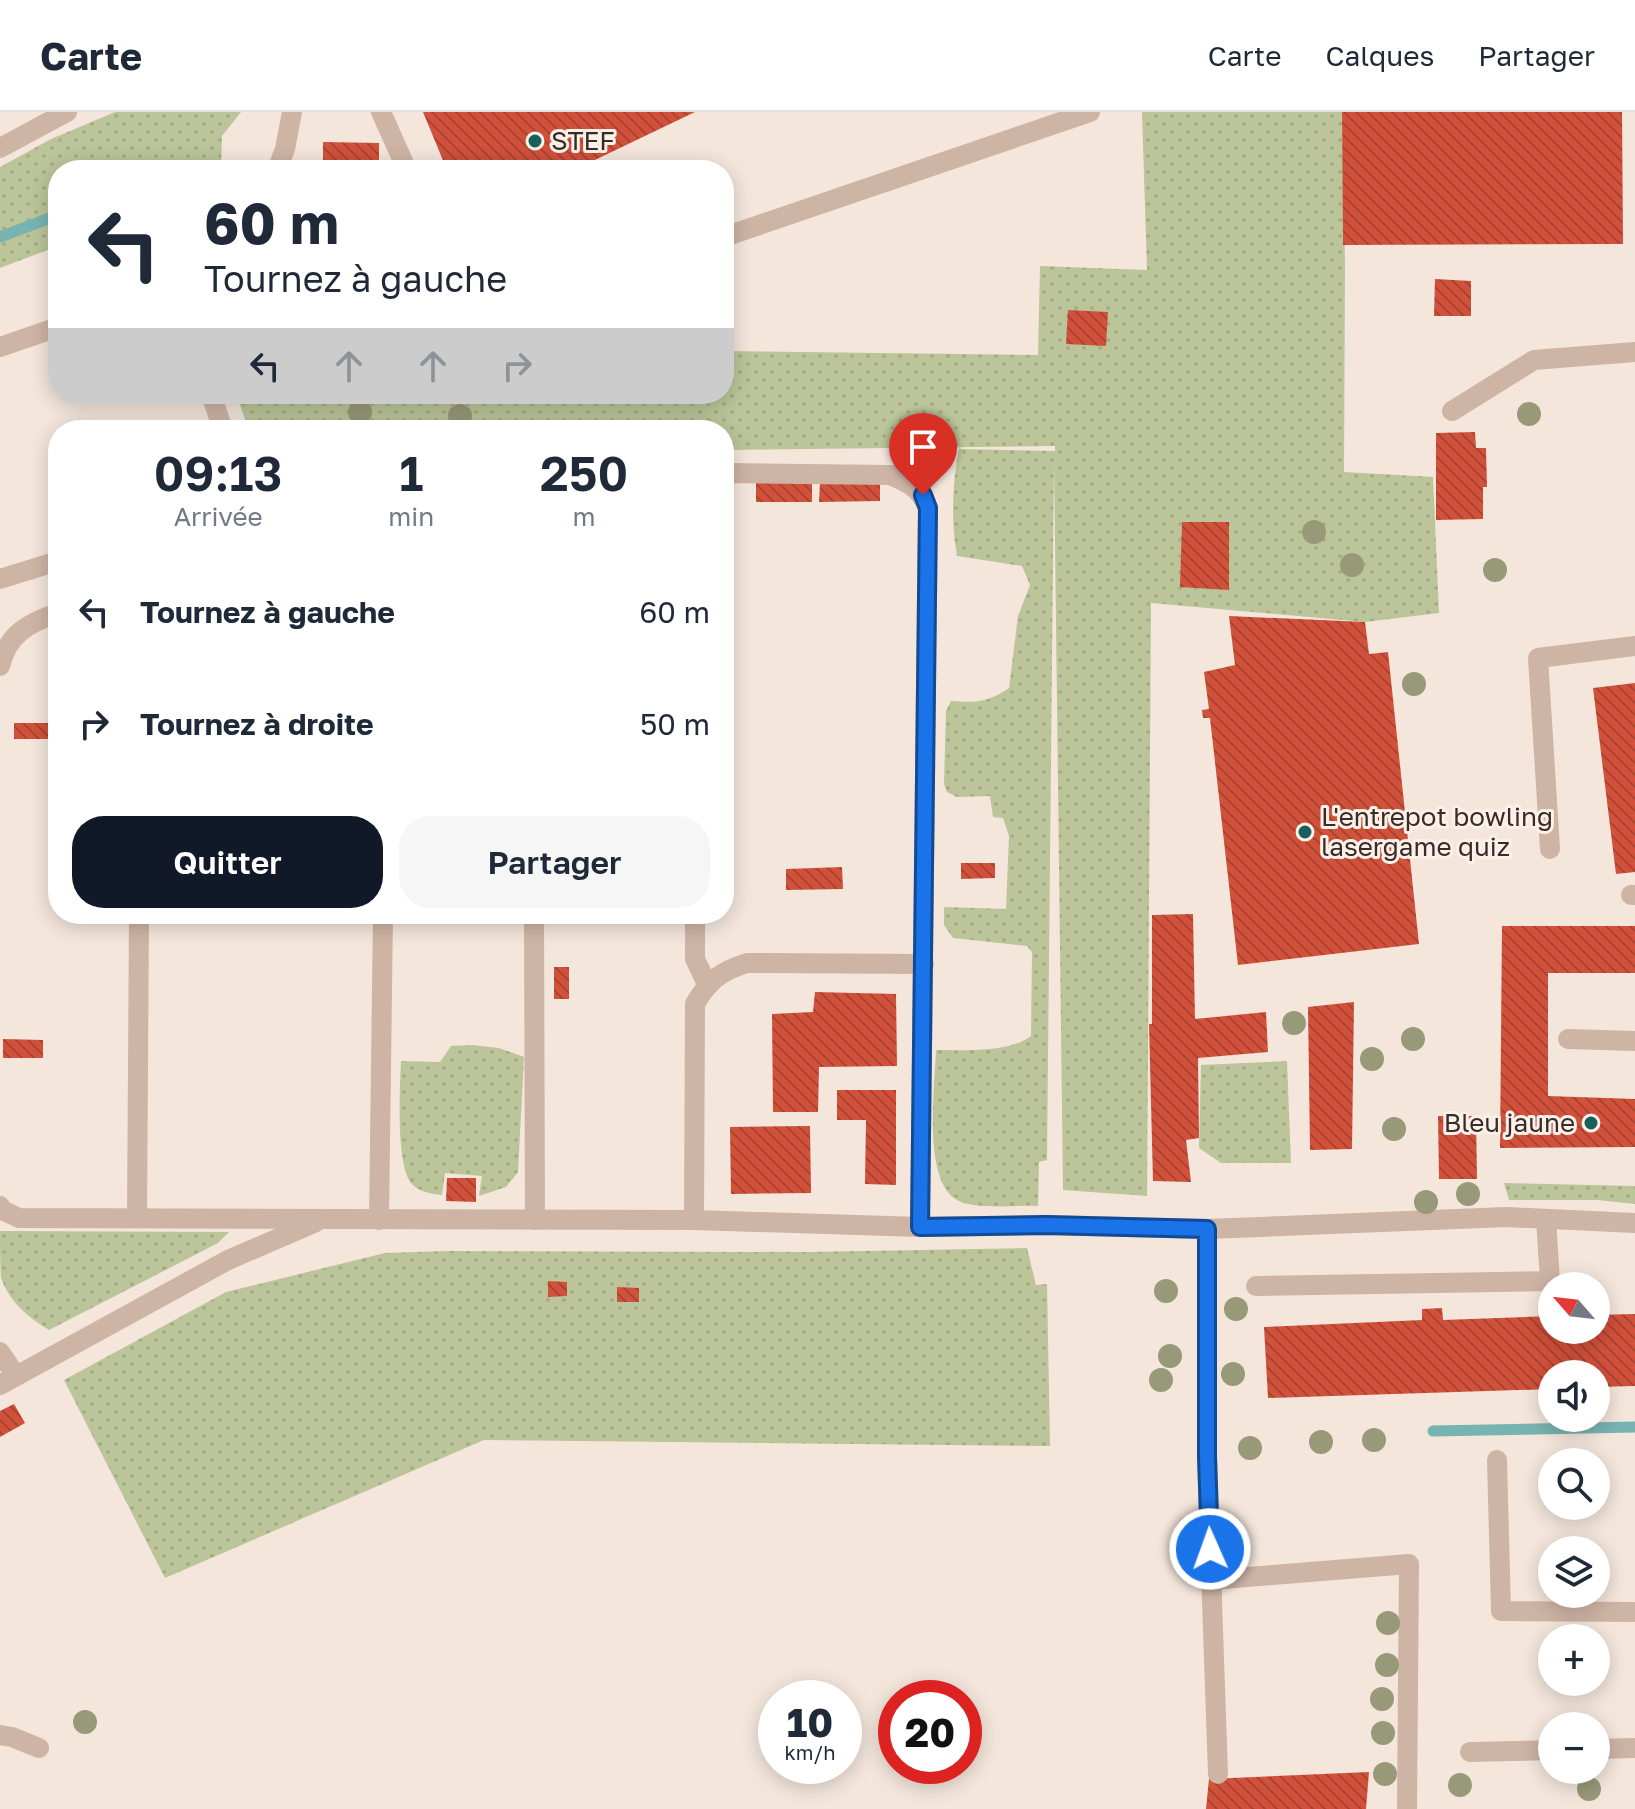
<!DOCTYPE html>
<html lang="fr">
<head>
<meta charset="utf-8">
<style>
	:root { --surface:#fff; --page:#f6f6f7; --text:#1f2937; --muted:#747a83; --line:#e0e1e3; --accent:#111827 }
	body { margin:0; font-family:"Golos Text",sans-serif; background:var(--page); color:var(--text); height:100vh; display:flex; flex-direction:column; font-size:30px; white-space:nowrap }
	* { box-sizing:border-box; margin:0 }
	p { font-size:26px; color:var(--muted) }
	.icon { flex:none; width:44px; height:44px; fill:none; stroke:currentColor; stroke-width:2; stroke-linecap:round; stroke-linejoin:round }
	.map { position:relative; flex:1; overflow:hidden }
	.side { position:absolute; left:48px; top:308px; width:686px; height:504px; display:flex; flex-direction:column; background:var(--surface); border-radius:32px; box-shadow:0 4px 20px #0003 }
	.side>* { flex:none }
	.hud { position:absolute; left:48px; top:48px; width:686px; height:244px; border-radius:32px; box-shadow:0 4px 20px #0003; background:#fff; color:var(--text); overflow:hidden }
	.needle { width:52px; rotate:298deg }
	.fabs { position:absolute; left:1538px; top:1160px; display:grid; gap:16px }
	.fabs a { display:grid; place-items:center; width:72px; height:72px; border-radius:50%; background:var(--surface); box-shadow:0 4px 20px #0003; font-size:40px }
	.speed { position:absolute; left:758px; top:1568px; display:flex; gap:16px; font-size:40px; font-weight:700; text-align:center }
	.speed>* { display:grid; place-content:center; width:104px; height:104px; border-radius:50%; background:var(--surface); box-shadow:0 4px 20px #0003; line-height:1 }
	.speed small { font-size:20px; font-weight:400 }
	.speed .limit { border:12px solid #d22; background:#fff; color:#111 }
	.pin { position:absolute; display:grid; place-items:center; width:68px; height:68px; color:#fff; margin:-82px -34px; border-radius:50% 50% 50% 0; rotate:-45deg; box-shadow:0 0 8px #0007 }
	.pin .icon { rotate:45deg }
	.me { position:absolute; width:88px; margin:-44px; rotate:358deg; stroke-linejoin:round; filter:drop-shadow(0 0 6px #0008) }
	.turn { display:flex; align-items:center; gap:28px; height:168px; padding:0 24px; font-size:36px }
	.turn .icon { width:104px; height:104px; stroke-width:2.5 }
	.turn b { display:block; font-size:56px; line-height:68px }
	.lanes { display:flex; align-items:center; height:76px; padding:0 24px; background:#0003; justify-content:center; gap:40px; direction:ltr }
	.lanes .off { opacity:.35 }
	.eta { display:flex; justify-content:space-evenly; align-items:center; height:136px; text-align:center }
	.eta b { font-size:48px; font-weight:600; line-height:56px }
	.action { display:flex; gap:16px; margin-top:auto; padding:16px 24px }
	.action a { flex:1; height:92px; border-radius:32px; background:var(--accent); color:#fff; font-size:32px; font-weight:600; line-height:92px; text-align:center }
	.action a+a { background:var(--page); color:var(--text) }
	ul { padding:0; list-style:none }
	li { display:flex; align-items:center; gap:24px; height:112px; padding:0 24px }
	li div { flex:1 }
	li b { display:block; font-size:30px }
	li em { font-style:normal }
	header { display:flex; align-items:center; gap:48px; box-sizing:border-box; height:112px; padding:0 40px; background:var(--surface); border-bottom:2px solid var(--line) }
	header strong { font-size:38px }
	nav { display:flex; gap:44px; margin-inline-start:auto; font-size:28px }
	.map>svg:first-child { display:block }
	.grass { fill:url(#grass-dots) }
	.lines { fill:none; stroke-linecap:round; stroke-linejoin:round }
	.stream { stroke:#77b4b1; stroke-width:11 }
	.building { fill:url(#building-back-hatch) }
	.minor { stroke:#ceb4a5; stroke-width:20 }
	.tree { fill:#989979 }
	.route-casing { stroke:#114b97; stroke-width:20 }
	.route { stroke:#1a73e8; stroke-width:14 }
	.poi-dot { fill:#185f5d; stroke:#fbf1e8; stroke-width:3 }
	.labels { text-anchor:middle; stroke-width:6; stroke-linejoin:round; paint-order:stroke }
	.poi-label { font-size:26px; fill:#392b27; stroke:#fbf1e8; text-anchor:start }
</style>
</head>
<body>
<header>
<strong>Carte</strong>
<nav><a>Carte</a><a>Calques</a><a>Partager</a></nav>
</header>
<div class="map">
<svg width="1635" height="1697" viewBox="0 0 1635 1697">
	<defs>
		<pattern id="grass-dots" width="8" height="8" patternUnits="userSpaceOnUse" patternTransform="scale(2)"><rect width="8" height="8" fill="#bbc599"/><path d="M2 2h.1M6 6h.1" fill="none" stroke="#a2a984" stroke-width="1.8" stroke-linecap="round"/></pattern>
		<pattern id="building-back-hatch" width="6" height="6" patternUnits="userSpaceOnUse" patternTransform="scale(2)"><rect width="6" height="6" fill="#d2513b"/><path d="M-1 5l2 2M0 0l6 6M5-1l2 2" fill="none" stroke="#ab4332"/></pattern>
	</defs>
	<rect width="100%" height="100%" fill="#f4e6db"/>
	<g class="grass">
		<polygon points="115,0 241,0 222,24 221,58 58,58 58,134 0,156 0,55 51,27"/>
		<path d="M1142,0h200l3,153 -1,207 89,5 6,136 -74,9 -214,-19 -4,593 -84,-6 -9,-731 -7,701 -8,2 -1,44c-20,-1 -65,4 -81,-6 -35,-19 -22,-115 -21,-150 27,0 73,3 95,-14l1,-84 -5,-6 -74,-8 -9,-13v-18l62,2 3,-73 -6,-18 -10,-1 -3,-21 -33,1 -10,-5 -3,-8 2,-73 5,-10c24,2 38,1 58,-13l9,-72 12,-31 -8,-19 -65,-10c-6,-34 -5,-73 2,-107l96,2v-5l-331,4v-20h-475l-13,-36h488v-43l314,4 2,-89 107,4z"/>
		<path d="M472,933l27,3 25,9 -6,115 -12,15 -27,9 3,-20 -37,-3 -3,22c-10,-1 -22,-3 -29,-10 -18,-16 -13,-99 -12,-124l39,1 11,-16z"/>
		<polygon points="1287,949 1291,1051 1221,1051 1199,1036 1201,953"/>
		<polygon points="1504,1071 1635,1074 1635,1092 1598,1088 1509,1088"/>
		<path d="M0,1119l229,1 -11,11 -169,87c-20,-12 -41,-29 -48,-53 -1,-13 -1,-32 -1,-46z"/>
		<polygon points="1027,1136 1036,1173 1047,1172 1050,1334 484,1328 165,1466 64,1268 226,1180 385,1141 448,1139 808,1140"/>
	</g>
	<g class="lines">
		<g class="stream">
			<polyline points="0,125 58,103"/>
			<polyline points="1433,1319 1635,1315"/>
		</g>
	</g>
	<g class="building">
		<polygon points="423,0 695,0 574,58 447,58"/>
		<polygon points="1342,0 1622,0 1623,132 1343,133"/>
		<polygon points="323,30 379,31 379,58 323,58"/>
		<polygon points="1435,167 1471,169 1471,204 1434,204"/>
		<polygon points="1068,198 1108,200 1106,234 1066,232"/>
		<polygon points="1475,320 1476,336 1486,336 1487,375 1483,375 1483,407 1436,408 1436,321"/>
		<rect x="756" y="369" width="56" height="21"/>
		<polygon points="880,369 880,389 819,390 820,370"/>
		<polygon points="1182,410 1229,410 1229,478 1180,475"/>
		<polygon points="1229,504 1365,510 1369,542 1388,540 1419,832 1238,853 1210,606 1203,606 1202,598 1209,597 1204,560 1235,553"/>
		<polygon points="1635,571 1635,760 1616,762 1593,576"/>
		<rect x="14" y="611" width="35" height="16"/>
		<polygon points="961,751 995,751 995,766 961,767"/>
		<polygon points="842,755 843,777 786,778 786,757"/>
		<polygon points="1193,802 1195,907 1266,900 1268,940 1198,946 1199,1026 1186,1028 1191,1070 1153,1069 1149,912 1152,912 1152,803"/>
		<polygon points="1502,814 1635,814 1635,861 1548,861 1548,984 1635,987 1635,1035 1500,1036"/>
		<rect x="554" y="855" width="15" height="32"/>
		<polygon points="815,880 896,882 897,954 819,955 818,1000 773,1000 772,902 813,900"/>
		<polygon points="1354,890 1352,1037 1310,1038 1308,895"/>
		<polygon points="3,927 43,928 43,946 3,946"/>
		<polygon points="837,978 896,978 896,1073 865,1072 866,1008 837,1008"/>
		<polygon points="1438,1004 1476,1004 1477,1067 1439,1067"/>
		<polygon points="810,1014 811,1081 731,1082 730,1015"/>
		<polygon points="447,1066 476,1066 476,1090 446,1089"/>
		<polygon points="548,1169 567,1170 567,1184 548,1185"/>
		<polygon points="617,1175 639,1176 639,1190 617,1190"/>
		<polygon points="1442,1196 1443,1208 1552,1204 1552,1218 1596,1218 1596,1203 1635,1202 1635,1274 1596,1275 1596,1262 1552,1262 1552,1277 1268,1286 1264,1215 1422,1208 1422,1197"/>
		<polygon points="14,1292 25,1311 0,1325 0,1299"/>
		<polygon points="1369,1660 1366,1697 1206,1697 1209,1667"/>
	</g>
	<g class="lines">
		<g class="minor">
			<polyline points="381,0 407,58"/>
			<polyline points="0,36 67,0"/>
			<polyline points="277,58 285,37 292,0"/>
			<polyline points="724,125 1090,0"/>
			<polyline points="0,235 58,215"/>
			<polyline points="211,282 223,318"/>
			<polyline points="1452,299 1534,248 1635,240"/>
			<path d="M724,364l7,-3 159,2c19,8 30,13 38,33l-8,719"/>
			<polyline points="0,467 58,449"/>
			<path d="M0,554c8,-32 28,-43 58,-53"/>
			<polyline points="1550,737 1538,546 1635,534"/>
			<polyline points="1631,783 1635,783"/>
			<polyline points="534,802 535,1108"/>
			<polyline points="695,802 695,847 707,872"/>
			<polyline points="1568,927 1635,929"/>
			<polyline points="0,1094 2,1098 19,1106 694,1108 920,1115 1046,1113 1207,1117 1506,1105 1635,1111"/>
			<polyline points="137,1106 139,802"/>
			<polyline points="379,1108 383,802"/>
			<path d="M694,1108l1,-216c13,-23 26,-33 52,-41l177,1"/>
			<polyline points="1207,1117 1207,1344 1218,1662"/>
			<polyline points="1256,1174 1550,1169 1546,1107"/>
			<polyline points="0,1240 16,1264"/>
			<polyline points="0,1273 228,1148 316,1110"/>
			<polyline points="1497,1348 1501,1499 1635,1500"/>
			<polyline points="1211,1468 1409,1452 1407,1697"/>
			<polyline points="0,1623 12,1625 39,1636"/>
			<polyline points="1596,1637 1635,1636"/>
			<polyline points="1470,1640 1552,1638"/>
		</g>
	</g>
	<g class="tree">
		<circle cx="360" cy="300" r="12"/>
		<circle cx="1529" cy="302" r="12"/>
		<circle cx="460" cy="304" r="12"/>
		<circle cx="1314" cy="420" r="12"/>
		<circle cx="1352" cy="453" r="12"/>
		<circle cx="1495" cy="458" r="12"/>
		<circle cx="1414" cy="572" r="12"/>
		<circle cx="1294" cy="911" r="12"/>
		<circle cx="1413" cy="927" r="12"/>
		<circle cx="1372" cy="947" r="12"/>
		<circle cx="1394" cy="1017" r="12"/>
		<circle cx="1468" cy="1082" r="12"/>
		<circle cx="1426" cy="1090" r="12"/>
		<circle cx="1166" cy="1179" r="12"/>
		<circle cx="1236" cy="1197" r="12"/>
		<circle cx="1170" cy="1244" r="12"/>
		<circle cx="1233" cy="1262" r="12"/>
		<circle cx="1161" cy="1268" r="12"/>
		<circle cx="1374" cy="1328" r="12"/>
		<circle cx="1321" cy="1330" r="12"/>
		<circle cx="1250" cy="1336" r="12"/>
		<circle cx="1388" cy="1511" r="12"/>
		<circle cx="1387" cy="1553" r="12"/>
		<circle cx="1382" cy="1587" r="12"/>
		<circle cx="85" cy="1610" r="12"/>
		<circle cx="1383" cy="1621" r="12"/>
		<circle cx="1385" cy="1662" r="12"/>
		<circle cx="1460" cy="1673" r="12"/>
		<circle cx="1589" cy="1677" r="12"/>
	</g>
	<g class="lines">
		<defs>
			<polyline id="route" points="923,383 928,396 920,1115 1046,1113 1207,1117 1207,1344 1210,1437"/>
		</defs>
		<use href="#route" class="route-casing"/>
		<use href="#route" class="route"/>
	</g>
	<g class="poi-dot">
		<circle cx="535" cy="29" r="8"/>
		<circle cx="1305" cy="720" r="8"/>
		<circle cx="1591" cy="1011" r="8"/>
	</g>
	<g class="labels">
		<g class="poi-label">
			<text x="551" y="38">STEF</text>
			<text x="1321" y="714">L'entrepot bowling<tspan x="1321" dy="30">lasergame quiz</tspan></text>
			<text x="1575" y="1020" text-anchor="end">Bleu jaune</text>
		</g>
	</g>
</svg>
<div class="fabs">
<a><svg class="needle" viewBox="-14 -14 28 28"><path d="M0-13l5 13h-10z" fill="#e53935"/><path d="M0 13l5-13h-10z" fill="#747a83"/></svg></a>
<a><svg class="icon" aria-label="sound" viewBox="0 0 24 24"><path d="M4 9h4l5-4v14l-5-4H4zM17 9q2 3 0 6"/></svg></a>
<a><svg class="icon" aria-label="search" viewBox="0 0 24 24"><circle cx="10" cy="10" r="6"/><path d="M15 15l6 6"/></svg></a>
<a><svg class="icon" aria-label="layers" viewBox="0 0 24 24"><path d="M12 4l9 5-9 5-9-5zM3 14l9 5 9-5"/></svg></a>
<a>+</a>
<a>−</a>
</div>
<div class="speed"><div>10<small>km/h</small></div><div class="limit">20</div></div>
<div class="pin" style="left:923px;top:383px;background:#d93025"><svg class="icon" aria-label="arrive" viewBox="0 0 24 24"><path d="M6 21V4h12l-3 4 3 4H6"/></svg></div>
<svg class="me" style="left:1210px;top:1437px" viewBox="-20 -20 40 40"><circle r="17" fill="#1a73e8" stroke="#fff" stroke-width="3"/><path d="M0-11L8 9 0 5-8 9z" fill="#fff"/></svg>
<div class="hud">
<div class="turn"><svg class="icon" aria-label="left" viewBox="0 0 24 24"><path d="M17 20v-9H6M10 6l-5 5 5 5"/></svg><div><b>60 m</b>Tournez à gauche</div></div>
<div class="lanes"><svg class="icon" aria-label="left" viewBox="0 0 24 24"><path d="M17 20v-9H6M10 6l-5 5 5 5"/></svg><svg class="icon off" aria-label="ahead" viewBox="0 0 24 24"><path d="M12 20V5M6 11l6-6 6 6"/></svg><svg class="icon off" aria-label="ahead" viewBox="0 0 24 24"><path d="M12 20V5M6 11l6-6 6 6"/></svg><svg class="icon off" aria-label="right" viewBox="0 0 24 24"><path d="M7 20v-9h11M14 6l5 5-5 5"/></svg></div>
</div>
<section class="side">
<div class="eta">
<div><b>09:13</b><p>Arrivée</p></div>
<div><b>1</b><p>min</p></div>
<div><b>250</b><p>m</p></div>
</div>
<ul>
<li><svg class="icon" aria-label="left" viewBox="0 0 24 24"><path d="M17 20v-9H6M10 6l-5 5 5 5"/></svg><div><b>Tournez à gauche</b></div><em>60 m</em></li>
<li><svg class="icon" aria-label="right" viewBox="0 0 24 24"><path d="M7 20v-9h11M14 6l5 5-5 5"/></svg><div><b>Tournez à droite</b></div><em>50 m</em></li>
</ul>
<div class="action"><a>Quitter</a><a>Partager</a></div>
</section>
</div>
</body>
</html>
